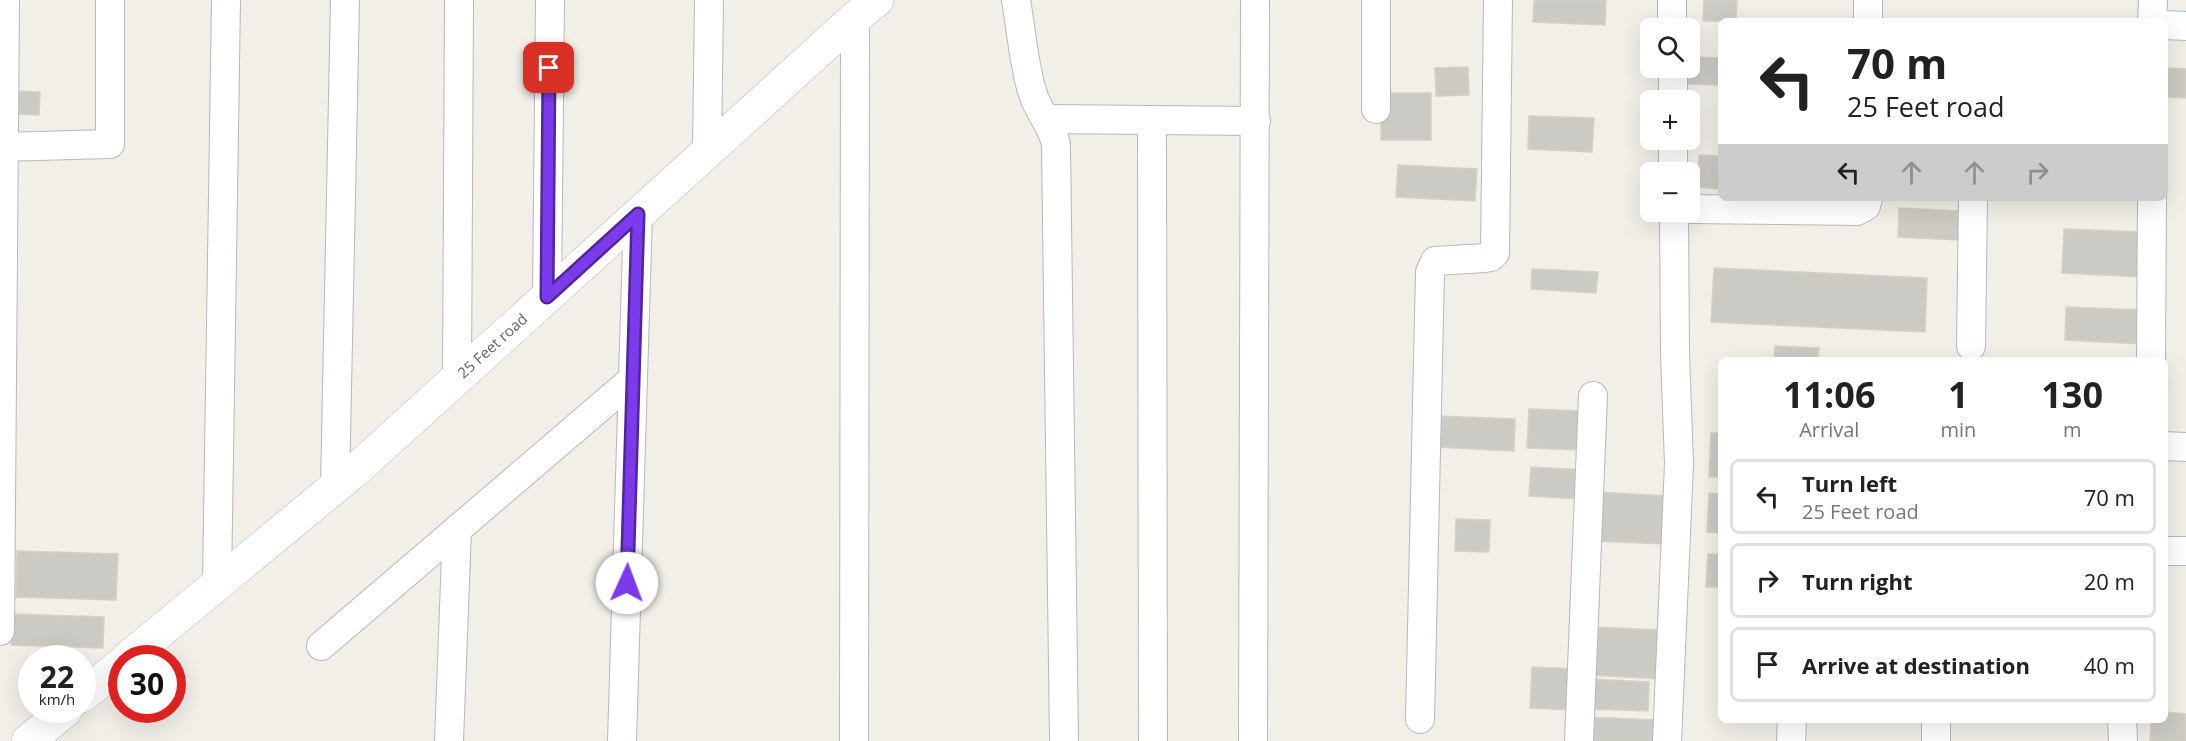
<!DOCTYPE html>
<html lang="en">
<head>
<meta charset="utf-8">
<style>
	:root { --surface:#fff; --page:#f6f6f6; --text:#222; --muted:#767676; --line:#e0e0e0 }
	body { margin:0; font-family:"Open Sans",sans-serif; background:var(--page); color:var(--text); height:100vh; display:flex; flex-direction:column; font-size:22px; white-space:nowrap }
	* { box-sizing:border-box; margin:0 }
	p { font-size:20px; color:var(--muted) }
	.icon { flex:none; width:33px; height:33px; fill:none; stroke:currentColor; stroke-width:2; stroke-linecap:round; stroke-linejoin:round }
	.map { position:relative; flex:1; overflow:hidden }
	.details { position:absolute; left:1718px; top:357px; width:450px; height:366px; display:flex; flex-direction:column; background:var(--surface); border-radius:9px; box-shadow:0 6px 24px #0002 }
	.details>* { flex:none }
	.banner { position:absolute; left:1718px; top:18px; width:450px; height:183px; border-radius:9px; box-shadow:0 6px 24px #0002; background:#fff; color:var(--text); overflow:hidden }
	.fabs { position:absolute; left:1640px; top:18px; display:grid; gap:12px }
	.fabs a { display:grid; place-items:center; width:60px; height:60px; border-radius:9px; background:var(--surface); box-shadow:0 6px 24px #0002; font-size:30px }
	.speed { position:absolute; left:18px; top:645px; display:flex; gap:12px; font-size:30px; font-weight:700; text-align:center }
	.speed>* { display:grid; place-content:center; width:78px; height:78px; border-radius:50%; background:var(--surface); box-shadow:0 6px 24px #0002; line-height:1 }
	.speed small { font-size:15px; font-weight:400 }
	.speed .limit { border:9px solid #d22; background:#fff; color:#111 }
	.pin { position:absolute; display:grid; place-items:center; width:51px; height:51px; color:#fff; margin:-26px; border-radius:12px; box-shadow:0 3px 9px #0006 }
	.me { position:absolute; width:66px; margin:-33px; rotate:2deg; stroke-linejoin:round; filter:drop-shadow(0 0 4px #0008) }
	.turn { display:flex; align-items:center; gap:21px; height:126px; padding:0 30px; font-size:27px }
	.turn .icon { width:78px; height:78px; stroke-width:2.5 }
	.turn b { display:block; font-size:42px; line-height:51px }
	.lanes { display:flex; align-items:center; height:57px; padding:0 30px; background:#0003; justify-content:center; gap:30px; direction:ltr }
	.lanes .off { opacity:.35 }
	.eta { display:flex; justify-content:space-evenly; align-items:center; height:102px; text-align:center }
	.eta b { font-size:36px; font-weight:700; line-height:42px }
	ul { padding:0; list-style:none }
	li { display:flex; align-items:center; gap:18px; height:75px; margin:0 12px 9px; padding:0 18px; border:3px solid var(--line); border-radius:9px }
	li div { flex:1 }
	li b { display:block; font-size:22px }
	li em { font-style:normal }
	.map>svg:first-child { display:block }
	.building { fill:#cccac5; stroke:#d6d1c6; stroke-width:1.5 }
	.lines { fill:none; stroke-linecap:round; stroke-linejoin:round }
	.street-casing { stroke:#b5b8bc; stroke-width:30 }
	.secondary-casing { stroke:#b6babf; stroke-width:34 }
	.street { stroke:#fff; stroke-width:28 }
	.secondary { stroke:#fff; stroke-width:33 }
	.route-casing { stroke:#51269a; stroke-width:15 }
	.route { stroke:#7c3aed; stroke-width:10 }
	.labels { text-anchor:middle; stroke-width:4.5; stroke-linejoin:round; paint-order:stroke }
	.street-label { font-size:15px; fill:#5f6368; stroke:#fff }
</style>
</head>
<body>
<div class="map">
<svg width="2186" height="741" viewBox="0 0 2186 741">
	<rect width="100%" height="100%" fill="#f1efe8"/>
	<g class="building">
		<polygon points="1534,0 1606,0 1605,25 1533,22"/>
		<polygon points="1704,0 1737,0 1736,21 1703,21"/>
		<polygon points="1690,57 1720,58 1720,85 1688,84"/>
		<polygon points="1468,67 1469,95 1436,96 1435,68"/>
		<polygon points="2168,68 2186,69 2186,98 2167,97"/>
		<polygon points="14,91 40,92 39,115 14,114"/>
		<rect x="1381" y="93" width="50" height="47"/>
		<polygon points="1529,116 1594,118 1592,152 1528,149"/>
		<polygon points="1699,155 1720,156 1720,189 1698,187"/>
		<polygon points="1398,165 1477,169 1475,201 1396,197"/>
		<polygon points="1899,208 1960,211 1959,240 1898,237"/>
		<polygon points="2064,229 2145,232 2143,277 2062,273"/>
		<polygon points="1714,268 1927,278 1925,332 1711,322"/>
		<polygon points="1532,269 1598,272 1596,293 1531,289"/>
		<polygon points="2066,307 2143,310 2142,344 2065,340"/>
		<polygon points="1775,346 1819,348 1818,360 1774,360"/>
		<polygon points="1529,409 1584,411 1582,450 1527,448"/>
		<polygon points="1436,416 1515,419 1514,451 1435,447"/>
		<polygon points="1711,433 1720,433 1720,477 1709,477"/>
		<polygon points="1531,467 1584,470 1583,499 1529,496"/>
		<polygon points="1596,492 1669,496 1667,544 1593,541"/>
		<polygon points="1709,493 1720,494 1720,533 1707,532"/>
		<polygon points="1456,519 1490,520 1489,552 1455,551"/>
		<polygon points="17,551 118,554 116,600 16,597"/>
		<polygon points="1708,554 1720,554 1720,587 1706,587"/>
		<polygon points="12,614 104,617 103,648 11,645"/>
		<polygon points="1592,627 1661,630 1660,679 1590,675"/>
		<polygon points="1532,667 1575,669 1573,710 1530,708"/>
		<polygon points="1588,679 1649,682 1648,711 1587,709"/>
		<polygon points="2164,712 2186,714 2186,741 2150,741 2151,720 2164,720"/>
		<polygon points="1586,717 1656,720 1655,741 1586,741"/>
	</g>
	<g class="lines">
		<defs>
			<g id="street">
				<path d="M1016,0c5,28 8,68 17,94 6,20 19,29 23,51l8,596"/>
				<polyline points="1672,0 1672,28"/>
				<polyline points="1868,21 1868,0"/>
				<polyline points="2152,21 2153,0"/>
				<polyline points="2164,25 2186,26"/>
				<polyline points="1673,68 1673,100"/>
				<polyline points="1376,109 1376,0"/>
				<polyline points="1047,119 1256,121"/>
				<polyline points="1152,120 1153,741"/>
				<polyline points="1673,140 1673,172"/>
				<polyline points="0,147 110,144 110,0"/>
				<polyline points="707,152 709,0"/>
				<polyline points="1689,209 1857,211 1866,206 1868,198"/>
				<polyline points="547,297 550,0"/>
				<polyline points="1971,346 1973,198"/>
				<polyline points="2151,360 2152,198"/>
				<polyline points="457,378 459,0"/>
				<polyline points="2164,446 2186,447"/>
				<polyline points="335,487 345,0"/>
				<polyline points="2164,551 2186,551"/>
				<polyline points="217,584 226,0"/>
				<polyline points="0,631 5,0"/>
				<polyline points="321,646 633,379"/>
				<polyline points="1420,719 1430,272 1435,261 1485,258 1491,257 1495,253 1498,0"/>
				<polyline points="2122,720 2123,741"/>
				<polyline points="449,741 457,529"/>
				<polyline points="622,741 638,214"/>
				<polyline points="854,741 855,18"/>
				<polyline points="1253,741 1255,0"/>
				<polyline points="1579,741 1593,396"/>
				<polyline points="1667,741 1679,464 1675,354 1674,212"/>
				<polyline points="1791,741 1792,720"/>
				<polyline points="1936,741 1936,720"/>
			</g>
			<g id="secondary">
				<path id="s1" d="M128,658l230,-190 497,-450 22,-18"/>
				<polyline points="82,696 122,664"/>
				<polyline points="28,741 66,710"/>
			</g>
		</defs>
		<use href="#street" class="street-casing"/>
		<use href="#secondary" class="secondary-casing"/>
		<use href="#street" class="street"/>
		<use href="#secondary" class="secondary"/>
	</g>
	<g class="lines">
		<defs>
			<polyline id="route" points="549,68 547,297 638,214 627,583"/>
		</defs>
		<use href="#route" class="route-casing"/>
		<use href="#route" class="route"/>
	</g>
	<g class="labels">
		<g class="street-label">
			<text dy="5" stroke="none"><textPath href="#s1" startOffset="480">25 Feet road</textPath></text>
		</g>
	</g>
</svg>
<div class="fabs">
<a><svg class="icon" aria-label="search" viewBox="0 0 24 24"><circle cx="10" cy="10" r="6"/><path d="M15 15l6 6"/></svg></a>
<a>+</a>
<a>−</a>
</div>
<div class="speed"><div>22<small>km/h</small></div><div class="limit">30</div></div>
<div class="pin" style="left:549px;top:68px;background:#d93025"><svg class="icon" aria-label="arrive" viewBox="0 0 24 24"><path d="M6 21V4h12l-3 4 3 4H6"/></svg></div>
<svg class="me" style="left:627px;top:583px" viewBox="-20 -20 40 40"><circle r="19" fill="#fff"/><path d="M0-13L10 11 0 6-10 11z" fill="#7c3aed"/></svg>
<div class="banner">
<div class="turn"><svg class="icon" aria-label="left" viewBox="0 0 24 24"><path d="M17 20v-9H6M10 6l-5 5 5 5"/></svg><div><b>70 m</b>25 Feet road</div></div>
<div class="lanes"><svg class="icon" aria-label="left" viewBox="0 0 24 24"><path d="M17 20v-9H6M10 6l-5 5 5 5"/></svg><svg class="icon off" aria-label="ahead" viewBox="0 0 24 24"><path d="M12 20V5M6 11l6-6 6 6"/></svg><svg class="icon off" aria-label="ahead" viewBox="0 0 24 24"><path d="M12 20V5M6 11l6-6 6 6"/></svg><svg class="icon off" aria-label="right" viewBox="0 0 24 24"><path d="M7 20v-9h11M14 6l5 5-5 5"/></svg></div>
</div>
<section class="details">
<div class="eta">
<div><b>11:06</b><p>Arrival</p></div>
<div><b>1</b><p>min</p></div>
<div><b>130</b><p>m</p></div>
</div>
<ul>
<li><svg class="icon" aria-label="left" viewBox="0 0 24 24"><path d="M17 20v-9H6M10 6l-5 5 5 5"/></svg><div><b>Turn left</b><p>25 Feet road</p></div><em>70 m</em></li>
<li><svg class="icon" aria-label="right" viewBox="0 0 24 24"><path d="M7 20v-9h11M14 6l5 5-5 5"/></svg><div><b>Turn right</b></div><em>20 m</em></li>
<li><svg class="icon" aria-label="arrive" viewBox="0 0 24 24"><path d="M6 21V4h12l-3 4 3 4H6"/></svg><div><b>Arrive at destination</b></div><em>40 m</em></li>
</ul>
</section>
</div>
</body>
</html>
